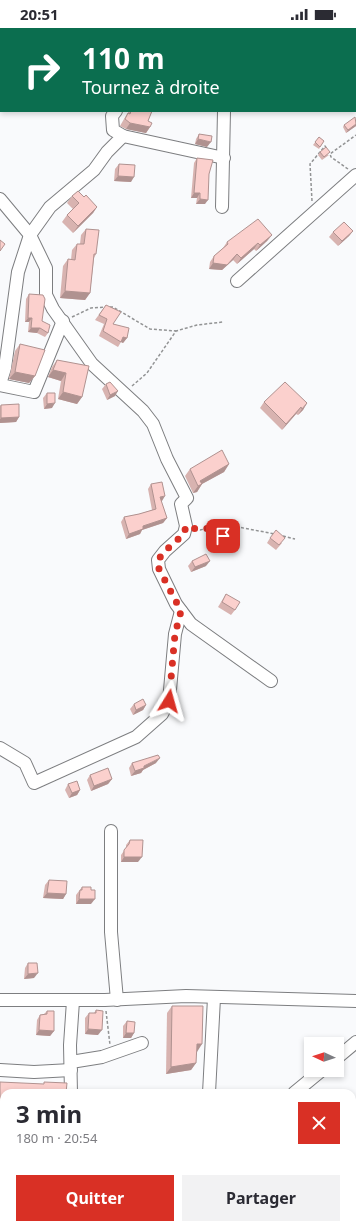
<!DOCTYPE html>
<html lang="fr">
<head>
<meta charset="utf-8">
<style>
	:root { --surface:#fff; --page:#f2f2f3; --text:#2b2b33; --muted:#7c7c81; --accent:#d93025 }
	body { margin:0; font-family:"Noto Sans",sans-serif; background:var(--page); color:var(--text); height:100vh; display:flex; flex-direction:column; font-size:15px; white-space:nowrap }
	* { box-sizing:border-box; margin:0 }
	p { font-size:13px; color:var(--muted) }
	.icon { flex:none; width:22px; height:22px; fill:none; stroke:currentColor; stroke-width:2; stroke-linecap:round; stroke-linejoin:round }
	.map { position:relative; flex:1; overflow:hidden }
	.drawer { position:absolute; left:0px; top:1061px; width:356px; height:140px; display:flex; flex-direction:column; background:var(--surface); border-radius:12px 12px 0 0; box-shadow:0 2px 6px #0003 }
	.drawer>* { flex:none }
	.banner { position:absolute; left:0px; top:0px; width:356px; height:84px; box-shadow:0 2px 6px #0003; background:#0b6e4f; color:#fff; overflow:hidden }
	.needle { width:26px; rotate:273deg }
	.buttons { position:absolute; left:304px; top:1009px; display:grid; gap:8px }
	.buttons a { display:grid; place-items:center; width:40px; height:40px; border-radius:0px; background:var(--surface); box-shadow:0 2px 6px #0003; font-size:20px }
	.pin { position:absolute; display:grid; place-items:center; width:34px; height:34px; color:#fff; margin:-17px; border-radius:8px; box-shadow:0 2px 6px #0006 }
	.me { position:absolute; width:44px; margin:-22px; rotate:8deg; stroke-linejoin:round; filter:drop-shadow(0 0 3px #0008) }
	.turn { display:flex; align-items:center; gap:14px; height:84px; padding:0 16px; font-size:18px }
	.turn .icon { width:52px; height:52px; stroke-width:2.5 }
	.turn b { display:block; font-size:28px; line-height:34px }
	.round { display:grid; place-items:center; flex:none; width:42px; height:42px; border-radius:0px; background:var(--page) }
	.summary { display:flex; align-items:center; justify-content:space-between; height:68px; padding:0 16px }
	h1 { font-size:24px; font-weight:700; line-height:30px }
	.action { display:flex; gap:8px; margin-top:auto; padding:8px 16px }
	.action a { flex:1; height:46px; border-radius:0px; background:var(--accent); color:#fff; font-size:16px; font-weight:700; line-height:46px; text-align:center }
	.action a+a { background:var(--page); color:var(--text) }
	.status { display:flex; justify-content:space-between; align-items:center; height:28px; padding:0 20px; background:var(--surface); direction:ltr }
	.status svg { height:11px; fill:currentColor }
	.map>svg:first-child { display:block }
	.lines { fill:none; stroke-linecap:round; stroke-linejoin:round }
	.minor-casing { stroke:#7d7e80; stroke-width:14 }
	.path { stroke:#929394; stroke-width:1.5; stroke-dasharray:3 2; stroke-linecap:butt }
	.minor { stroke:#fff; stroke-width:12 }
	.wall { fill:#d8b3b0 }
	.shaded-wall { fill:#b09290 }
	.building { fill:#fbd0cd; stroke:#b09290 }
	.route { stroke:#d93025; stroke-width:7; stroke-dasharray:0 12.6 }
</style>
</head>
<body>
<div class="status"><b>20:51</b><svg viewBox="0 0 49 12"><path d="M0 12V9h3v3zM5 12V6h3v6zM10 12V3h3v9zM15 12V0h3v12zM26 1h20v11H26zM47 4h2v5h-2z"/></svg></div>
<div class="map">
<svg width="356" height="1201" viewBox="0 0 356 1201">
	<rect width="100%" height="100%" fill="#f9fafc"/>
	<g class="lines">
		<defs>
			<g id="minor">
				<polyline points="295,0 296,1"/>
				<polyline points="43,1 44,0"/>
				<polyline points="96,1 96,0"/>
				<polyline points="155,1 155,0"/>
				<polyline points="248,1 249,0"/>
				<polyline points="355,65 356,67"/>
				<polyline points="0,69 1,67"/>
				<polyline points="123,108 224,130"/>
				<polyline points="0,171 30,207 46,240 46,267 53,281 92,336 143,383 153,396 167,431 187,470 181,476 186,498 184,506 165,523 158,532 159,541 176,576 191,596 271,653"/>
				<polyline points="222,179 224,83"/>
				<polyline points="237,253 356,147"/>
				<polyline points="0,356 5,340 18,244 30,207 50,179 94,142 107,124 123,108 113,102 112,88 116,83"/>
				<polyline points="0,357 34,364 63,293"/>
				<polyline points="0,720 25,735 34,755 136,709 162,686 169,673 175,606 181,583"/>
				<polyline points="111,803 111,904 117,972"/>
				<polyline points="0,972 105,972 186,968 356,973"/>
				<polyline points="337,1030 356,1014"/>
				<polyline points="71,1034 102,1029 142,1015"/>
				<polyline points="0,1042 34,1044 71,1042"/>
				<polyline points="71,1065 70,1017 73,973"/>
				<polyline points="209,1065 214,970"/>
				<polyline points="294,1065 322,1042"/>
				<polyline points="0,1113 4,1113"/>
				<polyline points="0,1184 4,1185"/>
				<polyline points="49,1197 53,1201"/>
				<polyline points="207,1197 207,1201"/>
				<polyline points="23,1201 27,1197"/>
				<polyline points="141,1201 145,1197"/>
			</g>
		</defs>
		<use href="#minor" class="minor-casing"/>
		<g class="path">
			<polyline points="348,141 331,129 330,126 356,107"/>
			<polyline points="312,173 310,136 325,118 327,121"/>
			<polyline points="110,279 113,279 150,301 176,303"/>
			<polyline points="72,289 91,280 106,279"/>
			<polyline points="132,358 147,345 176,303 197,297 223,294"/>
			<polyline points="195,501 200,502 209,500 229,510 233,501 238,499 275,506"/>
			<polyline points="283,508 295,511"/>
			<polyline points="106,983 110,1017"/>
			<polyline points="155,1197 157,1201"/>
		</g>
		<use href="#minor" class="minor"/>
	</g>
	<g class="wall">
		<polygon points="114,0 123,0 122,1 117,1"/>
		<polygon points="129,83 152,83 148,93 150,99 146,105 126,101 120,98 124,91"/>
		<polygon points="344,97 356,98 346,105 343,99"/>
		<polygon points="199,106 207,119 195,116 196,111"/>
		<polygon points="319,109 324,113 319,121 313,117"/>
		<polygon points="320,124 329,127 322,132 318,127"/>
		<polygon points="197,130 209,146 205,176 196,176 197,170 191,170 194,135"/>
		<polygon points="119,136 131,154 114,153 115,141"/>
		<polygon points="72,168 84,169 97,179 93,185 73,205 62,194 67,187 73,181 67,175"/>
		<polygon points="86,201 96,226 94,230 90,265 85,272 60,270 63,238 68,231 71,232 72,222 77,216 80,216 81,207"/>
		<polygon points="353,203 349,208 338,218 329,209 333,204"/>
		<polygon points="272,207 267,213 256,223 254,221 237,236 233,232 222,242 209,241 210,234 214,228 223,220 227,214"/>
		<polygon points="29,266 48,305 45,309 37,305 28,304 29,294 25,294 26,271"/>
		<polygon points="106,277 113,296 127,310 123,315 121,314 118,319 99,308 104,296 95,292"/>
		<polygon points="20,316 35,348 29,355 9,351 15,323"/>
		<polygon points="57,332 82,369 77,376 58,371 61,353 48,349 52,339"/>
		<polygon points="106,356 115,368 107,372 102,361"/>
		<polygon points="47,365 52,380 44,381 43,370"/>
		<polygon points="264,374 307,375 303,382 298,387 296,386 282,402 260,380"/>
		<polygon points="1,377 19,389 16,394 0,395 0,378"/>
		<polygon points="229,436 224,444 202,456 197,464 193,465 185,448 190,441"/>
		<polygon points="151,456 162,473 161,473 167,490 163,495 142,502 140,506 126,511 121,494 124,489 139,486 152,482 148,461"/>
		<polygon points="270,510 282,515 276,522 267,515"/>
		<polygon points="192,533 206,538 191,544 188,538"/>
		<polygon points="226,566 235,582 231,587 218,579"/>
		<polygon points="134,676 146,677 143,682 133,687 130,681"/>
		<polygon points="132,735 156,735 143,742 141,745 131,748 129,740"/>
		<polygon points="90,747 112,751 108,756 91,763 87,752"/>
		<polygon points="68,756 80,762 77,767 69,770 65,762"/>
		<polygon points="130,812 138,834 121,834 121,827 126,820 126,817"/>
		<polygon points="49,852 66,866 63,871 43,870 45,857"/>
		<polygon points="82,859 91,876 76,876 76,867"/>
		<polygon points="28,935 34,950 24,951 25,940"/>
		<polygon points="172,978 196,1035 191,1042 166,1046 167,985"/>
		<polygon points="96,982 98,1007 85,1006 85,990 89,985 94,985"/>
		<polygon points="47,983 54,1003 50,1008 36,1007 37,992 40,987 44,986"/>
		<polygon points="127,993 134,1005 131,1010 123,1010 123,998"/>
		<polygon points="63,1197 85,1197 89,1201 66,1201"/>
	</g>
	<g class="shaded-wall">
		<polygon points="130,95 150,99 146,105 126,101"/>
		<polygon points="356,96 356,98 346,105 348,102"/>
		<polygon points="198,111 211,114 207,119 195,116"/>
		<polygon points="118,148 134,149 131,154 114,153"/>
		<polygon points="194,165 200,165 197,170 191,170"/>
		<polygon points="200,171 208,172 205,176 196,176"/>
		<polygon points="97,179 93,185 73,205 78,198"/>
		<polygon points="353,203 349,208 338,218 342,213"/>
		<polygon points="272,207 267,213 256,223 260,217"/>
		<polygon points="258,215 254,221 237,236 241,230"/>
		<polygon points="237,226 233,232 222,242 209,241 213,235"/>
		<polygon points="65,263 90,265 85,272 60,270"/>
		<polygon points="28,290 32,290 29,294 25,294"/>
		<polygon points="31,300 40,300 37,305 28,304"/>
		<polygon points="123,309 127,310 123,315 121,314"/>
		<polygon points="53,342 66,345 61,353 48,349"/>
		<polygon points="15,344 35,348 29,355 9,351"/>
		<polygon points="118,363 115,368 107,372 110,367"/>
		<polygon points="63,364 82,369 77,376 58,371"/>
		<polygon points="55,375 52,380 44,381 47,376"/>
		<polygon points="307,375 303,382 298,387 302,381"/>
		<polygon points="301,379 296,386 282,402 286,396"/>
		<polygon points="19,389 16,394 0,395 0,391 1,390"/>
		<polygon points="229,436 224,444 200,457 202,456 197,464 193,465 198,458 200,453"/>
		<polygon points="165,468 162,473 156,474 160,469"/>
		<polygon points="167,490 163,495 142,502 140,506 126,511 129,506 143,498"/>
		<polygon points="210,533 206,538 191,544 195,539"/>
		<polygon points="146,677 143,682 133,687 136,682"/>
		<polygon points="160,730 156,735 143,742 141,745 131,748 135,743"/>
		<polygon points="112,751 108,756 91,763 94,758"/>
		<polygon points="80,762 77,767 69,770 72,765"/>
		<polygon points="124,829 142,829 138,834 121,834"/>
		<polygon points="47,865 66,866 63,871 43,870"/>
		<polygon points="79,871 95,871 91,876 76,876"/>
		<polygon points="38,945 34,950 24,951 28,946"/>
		<polygon points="88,1001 102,1002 98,1007 85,1006"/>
		<polygon points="39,1002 54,1003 50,1008 36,1007"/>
		<polygon points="126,1005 134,1005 131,1010 123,1010"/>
		<polygon points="197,1016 202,1016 197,1024"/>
		<polygon points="196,1035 191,1042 166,1046 171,1039"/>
		<rect x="0" y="1098" width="4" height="5"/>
		<rect x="0" y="1166" width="4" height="5"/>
		<polygon points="0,1198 13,1199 11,1201 0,1201"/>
	</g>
	<g class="building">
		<rect x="57" y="0" width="19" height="1"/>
		<polygon points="265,0 283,0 285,1 264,1"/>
		<polygon points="131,83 152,83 148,93 152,95 150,99 130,95 125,91 128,85 130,86"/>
		<polygon points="355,89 356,96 348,102 344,97"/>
		<polygon points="199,106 212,108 211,114 198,111"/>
		<polygon points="319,109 324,113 320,119 315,114"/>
		<polygon points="326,119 330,124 324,129 320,124"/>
		<polygon points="197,130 213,132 209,146 208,172 200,171 200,165 194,165"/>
		<polygon points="119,136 135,137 134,149 118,148"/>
		<polygon points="78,163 84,169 86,167 97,179 78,198 67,187 79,175 72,168"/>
		<polygon points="258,191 272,207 260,217 258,215 241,230 237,226 227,237 213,235 214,228 228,216 227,214"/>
		<polygon points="344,194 353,203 342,213 333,204"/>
		<polygon points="86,201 99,202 96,226 94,226 90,265 65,263 68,231 75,232 77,216 84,216"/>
		<polygon points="0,212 5,216 0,223"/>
		<polygon points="29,266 43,267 45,271 42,293 50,297 48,305 40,300 31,300 32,290 28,290"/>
		<polygon points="106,277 121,284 113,296 129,300 127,310 123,309 121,314 103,303 107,291 99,287"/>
		<polygon points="20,316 45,322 35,348 15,344"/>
		<polygon points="57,332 89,338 82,369 63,364 66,345 53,342"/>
		<polygon points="110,354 118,363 110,367 106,356"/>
		<polygon points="285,354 307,375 302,381 301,379 286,396 264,374"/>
		<polygon points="47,365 55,365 55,375 47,376"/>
		<polygon points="19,376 19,389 1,390 1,377"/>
		<polygon points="222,422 229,436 200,453 202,456 198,458 190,441"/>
		<polygon points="162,454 165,468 160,469 167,490 143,498 143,501 129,506 124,489 139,486 156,481 151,456"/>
		<polygon points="276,502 285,510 279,517 270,510"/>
		<polygon points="206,526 210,533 195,539 192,533"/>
		<polygon points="226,566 240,574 235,582 222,574"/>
		<polygon points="143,671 146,677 136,682 134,676"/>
		<polygon points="158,727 160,730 144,738 144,740 135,743 132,735"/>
		<polygon points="108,740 112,751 94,758 90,747"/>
		<polygon points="77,753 80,762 72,765 68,756"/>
		<polygon points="130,812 143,812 142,829 124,829 124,822 129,816"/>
		<polygon points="49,852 67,853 66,866 47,865"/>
		<polygon points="82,859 91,859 91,862 95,862 95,871 79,871 80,862 82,862"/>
		<polygon points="28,935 37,935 38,945 28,946"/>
		<polygon points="172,978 203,978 202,1016 197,1016 196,1035 171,1039"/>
		<polygon points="96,982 103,983 102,1002 88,1001 89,985 96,985"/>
		<polygon points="47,983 54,983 54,1003 39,1002 40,987 47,986"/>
		<polygon points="127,993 135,994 134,1005 126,1005"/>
		<polygon points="0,1054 44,1056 44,1054 67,1055 66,1065 4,1065 4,1098 0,1098"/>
		<rect x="0" y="1122" width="4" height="44"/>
		<polygon points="0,1187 4,1187 4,1197 13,1197 13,1199 0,1198"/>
		<polygon points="71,1197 85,1197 89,1201 74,1201"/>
	</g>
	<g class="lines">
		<polyline class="route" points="169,673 175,606 181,583 159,541 158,532 165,523 184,506 186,498 200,502 209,500 223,508"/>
	</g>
</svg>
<div class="buttons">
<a><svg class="needle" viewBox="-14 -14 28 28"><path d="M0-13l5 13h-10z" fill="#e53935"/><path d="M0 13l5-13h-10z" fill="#7c7c81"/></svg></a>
</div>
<div class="pin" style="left:223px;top:508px;background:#d93025"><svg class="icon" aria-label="arrive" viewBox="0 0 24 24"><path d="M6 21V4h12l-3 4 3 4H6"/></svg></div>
<svg class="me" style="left:169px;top:673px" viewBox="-20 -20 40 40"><path d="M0-17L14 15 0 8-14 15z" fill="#d93025" stroke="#fff" stroke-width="4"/></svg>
<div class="banner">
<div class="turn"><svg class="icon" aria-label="right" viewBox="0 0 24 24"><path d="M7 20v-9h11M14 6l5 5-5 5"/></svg><div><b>110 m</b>Tournez à droite</div></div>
</div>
<section class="drawer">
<div class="summary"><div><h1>3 min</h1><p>180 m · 20:54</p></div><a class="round" style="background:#d93025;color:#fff"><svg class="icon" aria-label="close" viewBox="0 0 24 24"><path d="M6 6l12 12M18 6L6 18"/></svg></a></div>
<div class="action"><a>Quitter</a><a>Partager</a></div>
</section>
</div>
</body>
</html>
